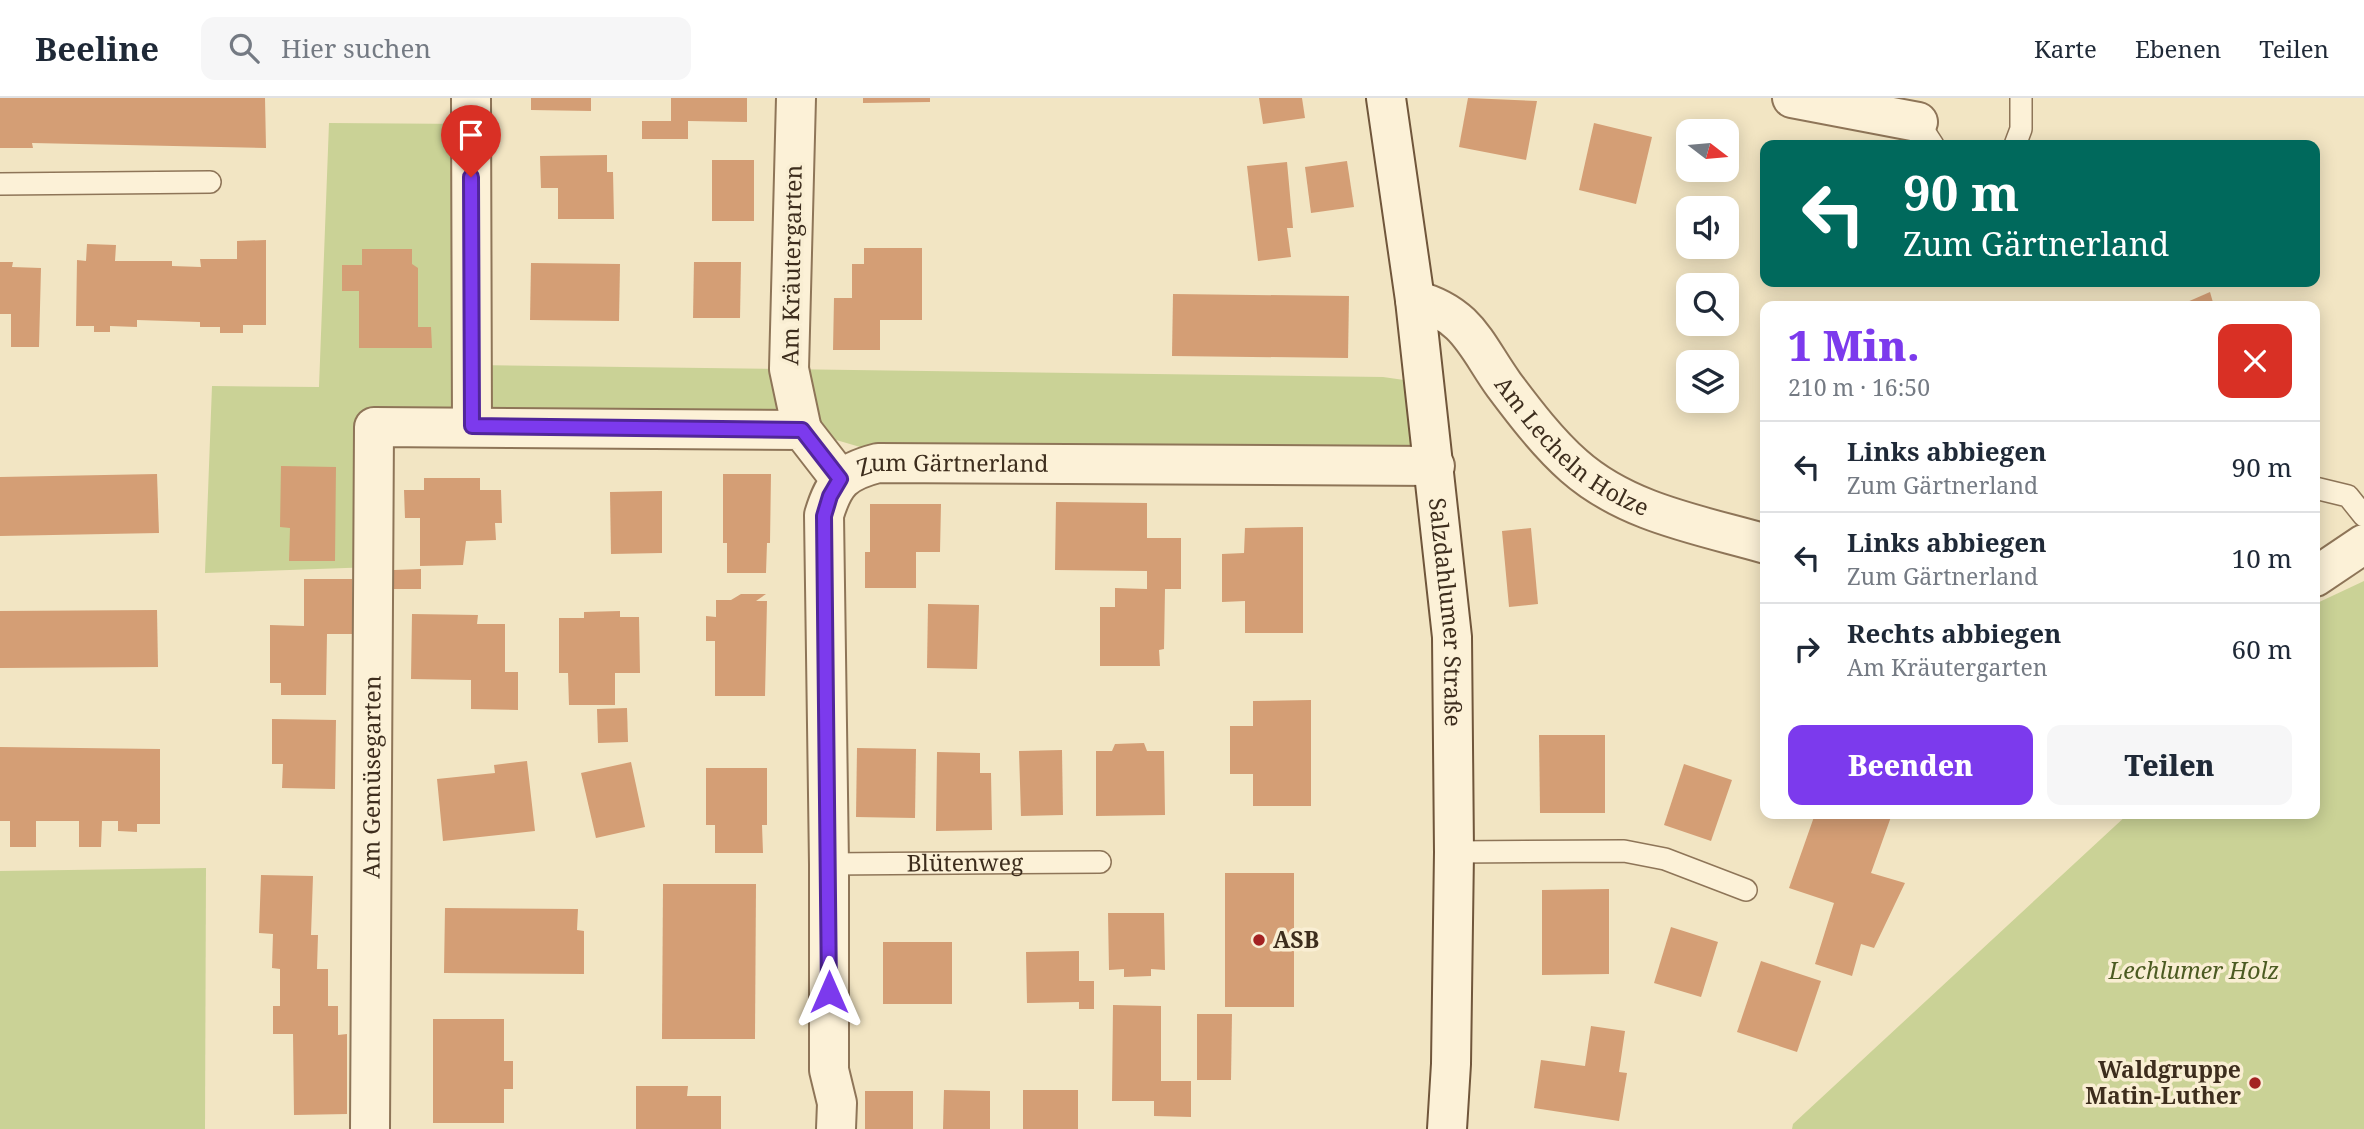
<!DOCTYPE html>
<html lang="de">
<head>
<meta charset="utf-8">
<style>
	:root { --surface:#fff; --page:#f6f6f7; --text:#1f2937; --muted:#747a83; --line:#e0e1e3; --accent:#7c3aed }
	body { margin:0; font-family:"Noto Serif",serif; background:var(--page); color:var(--text); height:100vh; display:flex; flex-direction:column; font-size:26px; white-space:nowrap }
	* { box-sizing:border-box; margin:0 }
	p { font-size:23px; color:var(--muted) }
	.icon { flex:none; width:38px; height:38px; fill:none; stroke:currentColor; stroke-width:2; stroke-linecap:round; stroke-linejoin:round }
	.map { position:relative; flex:1; overflow:hidden }
	.sheet { position:absolute; left:1760px; top:203px; width:560px; height:518px; display:flex; flex-direction:column; background:var(--surface); border-radius:14px; box-shadow:0 4px 18px #0003 }
	.sheet>* { flex:none }
	.top-card { position:absolute; left:1760px; top:42px; width:560px; height:147px; border-radius:14px; box-shadow:0 4px 18px #0003; background:#00695c; color:#fff; overflow:hidden }
	.needle { width:46px; rotate:106deg }
	.controls { position:absolute; left:1676px; top:21px; display:grid; gap:14px }
	.controls a { display:grid; place-items:center; width:63px; height:63px; border-radius:14px; background:var(--surface); box-shadow:0 4px 18px #0003; font-size:35px }
	.pin { position:absolute; display:grid; place-items:center; width:60px; height:60px; color:#fff; margin:-72px -30px; border-radius:50% 50% 50% 0; rotate:-45deg; box-shadow:0 0 7px #0007 }
	.pin .icon { rotate:45deg }
	.me { position:absolute; width:77px; margin:-38px; rotate:0deg; stroke-linejoin:round; filter:drop-shadow(0 0 5px #0008) }
	.turn { display:flex; align-items:center; gap:24px; height:147px; padding:0 28px; font-size:32px }
	.turn .icon { width:91px; height:91px; stroke-width:2.5 }
	.turn b { display:block; font-size:49px; line-height:60px }
	.round { display:grid; place-items:center; flex:none; width:74px; height:74px; border-radius:14px; background:var(--page) }
	.summary { display:flex; align-items:center; justify-content:space-between; height:119px; padding:0 28px }
	h1 { font-size:42px; font-weight:800; line-height:52px; color:var(--accent) }
	.primary-button { display:flex; gap:14px; margin-top:auto; padding:14px 28px }
	.primary-button a { flex:1; height:80px; border-radius:14px; background:var(--accent); color:#fff; font-size:28px; font-weight:800; line-height:80px; text-align:center }
	.primary-button a+a { background:var(--page); color:var(--text) }
	ul { padding:0; list-style:none }
	li { display:flex; align-items:center; gap:21px; height:91px; padding:0 28px; border-top:2px solid var(--line) }
	li div { flex:1 }
	li b { display:block; font-size:26px }
	li em { font-style:normal }
	header { display:flex; align-items:center; gap:42px; box-sizing:border-box; height:98px; padding:0 35px; background:var(--surface); border-bottom:2px solid var(--line) }
	header strong { font-size:33px }
	nav { display:flex; gap:38px; margin-inline-start:auto; font-size:24px }
	.search { width:490px; height:63px; background:var(--page); display:flex; align-items:center; gap:18px; box-sizing:border-box; padding:0 24px; border-radius:14px; color:var(--muted); font-size:26px }
	.map>svg:first-child { display:block }
	.green { fill:#cad296 }
	.building { fill:#d49e75 }
	.lines { fill:none; stroke-linecap:round; stroke-linejoin:round }
	.service-casing { stroke:#8e7558; stroke-width:24 }
	.minor-casing { stroke:#8e7558; stroke-width:42 }
	.secondary-casing { stroke:#70563b; stroke-width:42 }
	.service { stroke:#fcf1d7; stroke-width:21 }
	.minor { stroke:#fcf1d7; stroke-width:38 }
	.secondary { stroke:#fcf1d7; stroke-width:38 }
	.route-casing { stroke:#51269a; stroke-width:18 }
	.route { stroke:#7c3aed; stroke-width:12 }
	.poi-dot { fill:#a32222; stroke:#f9eed3; stroke-width:2.5 }
	.labels { text-anchor:middle; stroke-width:7; stroke-linejoin:round; paint-order:stroke }
	.street-label { font-size:23px; fill:#3d2d1d; stroke:#f9eed3 }
	.poi-label { font-size:23px; font-weight:bold; fill:#3d2d1d; stroke:#f9eed3; text-anchor:start }
	.park-label { font-size:23px; font-style:italic; fill:#4c5b22; stroke:#f9eed3 }
</style>
</head>
<body>
<header>
<strong>Beeline</strong>
<div class="search"><svg class="icon" aria-label="search" viewBox="0 0 24 24"><circle cx="10" cy="10" r="6"/><path d="M15 15l6 6"/></svg>Hier suchen</div>
<nav><a>Karte</a><a>Ebenen</a><a>Teilen</a></nav>
</header>
<div class="map">
<svg width="2364" height="1031" viewBox="0 0 2364 1031">
	<rect width="100%" height="100%" fill="#f2e5c3"/>
	<g class="green">
		<polygon points="329,25 471,26 473,267 1383,279 1425,285 1435,368 867,351 802,332 374,329 374,469 205,475 212,288 319,289"/>
		<polygon points="2364,483 2364,1031 1792,1031 1793,1026 2128,716 2315,716 2315,506"/>
		<polygon points="206,770 205,1031 0,1031 0,773"/>
	</g>
	<g class="building">
		<polygon points="0,0 265,0 266,50 32,45 33,50 0,50"/>
		<polygon points="531,0 591,0 591,13 531,12"/>
		<polygon points="671,0 747,0 747,24 688,23 688,41 642,41 642,23 671,23"/>
		<polygon points="863,0 930,0 930,4 863,5"/>
		<polygon points="1259,0 1302,0 1305,20 1263,26"/>
		<polygon points="1468,0 1537,3 1526,62 1459,49"/>
		<polygon points="1594,25 1652,39 1636,106 1579,92"/>
		<polygon points="607,57 607,74 613,74 614,121 558,121 558,90 541,90 540,58"/>
		<rect x="712" y="62" width="42" height="61"/>
		<polygon points="1347,63 1354,109 1311,115 1305,69"/>
		<polygon points="1287,64 1293,130 1287,130 1291,159 1258,163 1247,68"/>
		<polygon points="266,142 266,227 243,227 243,235 220,235 220,229 200,229 200,224 137,222 137,229 110,228 110,234 94,234 94,228 76,228 77,162 86,163 87,146 116,147 115,163 172,163 172,168 201,169 200,161 237,161 237,143"/>
		<polygon points="864,150 922,150 922,222 880,222 880,252 833,252 834,200 852,200 852,166 864,166"/>
		<polygon points="362,151 412,151 412,166 418,170 418,229 431,229 432,250 359,250 359,193 342,193 342,167 362,167"/>
		<polygon points="0,164 13,164 12,169 41,170 39,249 11,249 11,216 0,216"/>
		<polygon points="694,164 741,164 740,220 693,220"/>
		<polygon points="531,165 620,166 619,223 530,222"/>
		<polygon points="2210,194 2214,208 2178,208"/>
		<polygon points="1173,196 1349,198 1348,260 1172,258"/>
		<polygon points="281,368 336,369 335,463 289,463 290,430 280,429"/>
		<polygon points="157,376 159,435 0,438 0,379"/>
		<polygon points="723,376 771,376 770,445 767,445 766,475 727,475 727,445 723,445"/>
		<polygon points="424,380 480,380 480,392 501,392 502,425 495,425 496,442 466,443 463,467 420,468 420,420 405,420 404,392 424,392"/>
		<polygon points="662,393 662,455 611,456 610,394"/>
		<polygon points="1056,404 1147,405 1147,440 1181,440 1181,491 1165,491 1164,551 1159,552 1160,568 1100,568 1100,509 1115,509 1115,490 1147,491 1147,473 1055,472"/>
		<polygon points="870,406 941,406 940,454 916,454 916,490 865,490 865,454 870,454"/>
		<polygon points="1303,429 1303,535 1245,535 1245,503 1222,504 1222,456 1244,455 1245,430"/>
		<polygon points="1531,430 1538,506 1509,509 1502,433"/>
		<polygon points="421,471 421,491 394,491 394,472"/>
		<polygon points="304,481 352,481 352,536 327,536 326,597 281,597 281,585 270,585 270,527 304,528"/>
		<polygon points="741,496 766,496 756,503 767,503 765,598 715,598 715,543 706,543 706,518 716,519 716,502 731,502"/>
		<polygon points="928,506 979,507 977,571 927,570"/>
		<polygon points="157,512 158,569 0,570 0,513"/>
		<polygon points="620,513 620,519 639,519 640,575 615,575 615,607 569,607 568,575 559,575 559,520 584,520 584,514"/>
		<polygon points="412,516 478,517 477,526 505,526 505,574 518,574 518,612 471,611 471,582 411,581"/>
		<polygon points="1311,602 1311,708 1253,708 1253,676 1230,676 1230,628 1253,628 1253,603"/>
		<polygon points="627,610 628,644 598,645 597,611"/>
		<polygon points="272,621 336,622 335,691 282,690 283,666 272,666"/>
		<polygon points="1539,637 1605,637 1605,715 1540,715"/>
		<polygon points="1144,645 1147,653 1164,653 1165,717 1096,718 1096,653 1112,653 1115,646"/>
		<polygon points="0,649 160,651 160,726 137,726 137,734 118,733 118,723 102,723 101,749 79,749 79,723 36,723 36,749 10,749 10,723 0,723"/>
		<polygon points="857,650 916,651 915,720 856,719"/>
		<polygon points="1062,652 1063,717 1021,718 1019,653"/>
		<polygon points="937,654 980,655 980,675 991,675 992,732 936,733"/>
		<polygon points="527,663 535,733 443,743 437,681 495,675 494,667"/>
		<polygon points="631,664 645,729 596,740 581,675"/>
		<polygon points="1684,666 1732,682 1711,743 1664,727"/>
		<polygon points="706,670 767,670 767,727 762,727 763,755 715,755 715,727 706,727"/>
		<polygon points="1815,716 1892,716 1871,775 1905,785 1874,850 1861,846 1852,878 1815,866 1834,805 1789,790"/>
		<rect x="1225" y="775" width="69" height="134"/>
		<polygon points="261,777 313,778 311,837 318,837 317,871 328,871 328,908 338,908 338,937 347,936 347,1016 294,1017 293,936 273,936 273,908 280,908 280,871 272,870 273,836 259,835"/>
		<polygon points="663,786 756,786 755,941 662,941"/>
		<polygon points="1609,791 1609,876 1542,877 1542,792"/>
		<polygon points="445,810 578,811 577,832 584,833 584,876 444,875"/>
		<polygon points="1108,815 1164,815 1165,872 1151,871 1151,878 1124,879 1124,871 1109,872"/>
		<polygon points="1671,829 1718,844 1701,899 1654,885"/>
		<rect x="883" y="844" width="69" height="62"/>
		<polygon points="1079,853 1079,883 1094,883 1094,911 1079,911 1079,904 1027,905 1026,854"/>
		<polygon points="1761,863 1821,883 1797,954 1737,934"/>
		<polygon points="1113,907 1161,908 1161,983 1191,983 1191,1019 1154,1018 1154,1003 1112,1003"/>
		<polygon points="1197,916 1232,916 1231,982 1197,982"/>
		<polygon points="433,921 504,921 504,963 513,963 513,991 504,991 504,1025 433,1025"/>
		<polygon points="1591,928 1625,933 1619,974 1627,975 1619,1023 1534,1010 1541,962 1585,968"/>
		<polygon points="636,988 688,988 687,998 721,998 721,1031 636,1031"/>
		<polygon points="944,992 990,993 990,1031 943,1031"/>
		<rect x="1023" y="992" width="55" height="39"/>
		<rect x="865" y="993" width="48" height="38"/>
	</g>
	<g class="lines">
		<defs>
			<g id="service">
				<polyline points="1918,24 1933,47"/>
				<polyline points="2015,47 2021,31 2021,0"/>
				<polyline points="0,86 210,84"/>
				<polyline points="2315,390 2348,398 2364,418"/>
				<polyline points="1454,754 1624,753 1665,761 1746,792"/>
				<path id="s1" d="M829,766l271,-2"/>
			</g>
			<g id="minor">
				<polyline points="471,0 472,328"/>
				<polyline points="796,0 789,271 802,332"/>
				<polyline points="1792,0 1918,24"/>
				<path id="s2" d="M1415,202c53,14 61,46 89,85 21,28 44,58 70,81 53,47 126,59 192,78"/>
				<polyline points="2315,479 2364,446"/>
				<path id="s3" d="M370,1031l4,-702 428,3 38,49"/>
				<path id="s4" d="M836,1031l1,-26 -8,-33v-206l-5,-349c10,-33 19,-43 54,-52l557,3"/>
			</g>
			<g id="secondary">
				<path id="s5" d="M1386,0l29,202 37,337 2,215 -3,212 -4,65"/>
			</g>
		</defs>
		<use href="#service" class="service-casing"/>
		<use href="#minor" class="minor-casing"/>
		<use href="#secondary" class="secondary-casing"/>
		<use href="#service" class="service"/>
		<use href="#minor" class="minor"/>
		<use href="#secondary" class="secondary"/>
	</g>
	<g class="lines">
		<defs>
			<polyline id="route" points="471,79 472,328 802,332 840,381 830,398 824,418 829,894"/>
		</defs>
		<use href="#route" class="route-casing"/>
		<use href="#route" class="route"/>
	</g>
	<g class="poi-dot">
		<circle cx="1259" cy="842" r="7"/>
		<circle cx="2255" cy="985" r="7"/>
	</g>
	<g class="labels">
		<g class="street-label">
			<text transform="translate(792 167) rotate(-89)" y="8">Am Kräutergarten</text>
			<text dy="8" stroke="none"><textPath href="#s2" startOffset="220">Am Lecheln Holze</textPath></text>
			<text dy="8" stroke="none"><textPath href="#s4" startOffset="770">Zum Gärtnerland</textPath></text>
			<text dy="8" stroke="none"><textPath href="#s5" startOffset="518">Salzdahlumer Straße</textPath></text>
			<text dy="8" stroke="none"><textPath href="#s3" startOffset="352">Am Gemüsegarten</textPath></text>
			<text dy="8" stroke="none"><textPath href="#s1" startOffset="136">Blütenweg</textPath></text>
		</g>
		<g class="poi-label">
			<text x="1273" y="850">ASB</text>
			<text x="2241" y="980" text-anchor="end">Waldgruppe<tspan x="2241" dy="26">Matin-Luther</tspan></text>
		</g>
		<g class="park-label">
			<text x="2194" y="881">Lechlumer Holz</text>
		</g>
	</g>
</svg>
<div class="controls">
<a><svg class="needle" viewBox="-14 -14 28 28"><path d="M0-13l5 13h-10z" fill="#e53935"/><path d="M0 13l5-13h-10z" fill="#747a83"/></svg></a>
<a><svg class="icon" aria-label="sound" viewBox="0 0 24 24"><path d="M4 9h4l5-4v14l-5-4H4zM17 9q2 3 0 6"/></svg></a>
<a><svg class="icon" aria-label="search" viewBox="0 0 24 24"><circle cx="10" cy="10" r="6"/><path d="M15 15l6 6"/></svg></a>
<a><svg class="icon" aria-label="layers" viewBox="0 0 24 24"><path d="M12 4l9 5-9 5-9-5zM3 14l9 5 9-5"/></svg></a>
</div>
<div class="pin" style="left:471px;top:79px;background:#d93025"><svg class="icon" aria-label="arrive" viewBox="0 0 24 24"><path d="M6 21V4h12l-3 4 3 4H6"/></svg></div>
<svg class="me" style="left:829px;top:894px" viewBox="-20 -20 40 40"><path d="M0-17L14 15 0 8-14 15z" fill="#7c3aed" stroke="#fff" stroke-width="4"/></svg>
<div class="top-card">
<div class="turn"><svg class="icon" aria-label="left" viewBox="0 0 24 24"><path d="M17 20v-9H6M10 6l-5 5 5 5"/></svg><div><b>90 m</b>Zum Gärtnerland</div></div>
</div>
<section class="sheet">
<div class="summary"><div><h1>1 Min.</h1><p>210 m · 16:50</p></div><a class="round" style="background:#d93025;color:#fff"><svg class="icon" aria-label="close" viewBox="0 0 24 24"><path d="M6 6l12 12M18 6L6 18"/></svg></a></div>
<ul>
<li><svg class="icon" aria-label="left" viewBox="0 0 24 24"><path d="M17 20v-9H6M10 6l-5 5 5 5"/></svg><div><b>Links abbiegen</b><p>Zum Gärtnerland</p></div><em>90 m</em></li>
<li><svg class="icon" aria-label="left" viewBox="0 0 24 24"><path d="M17 20v-9H6M10 6l-5 5 5 5"/></svg><div><b>Links abbiegen</b><p>Zum Gärtnerland</p></div><em>10 m</em></li>
<li><svg class="icon" aria-label="right" viewBox="0 0 24 24"><path d="M7 20v-9h11M14 6l5 5-5 5"/></svg><div><b>Rechts abbiegen</b><p>Am Kräutergarten</p></div><em>60 m</em></li>
</ul>
<div class="primary-button"><a>Beenden</a><a>Teilen</a></div>
</section>
</div>
</body>
</html>
